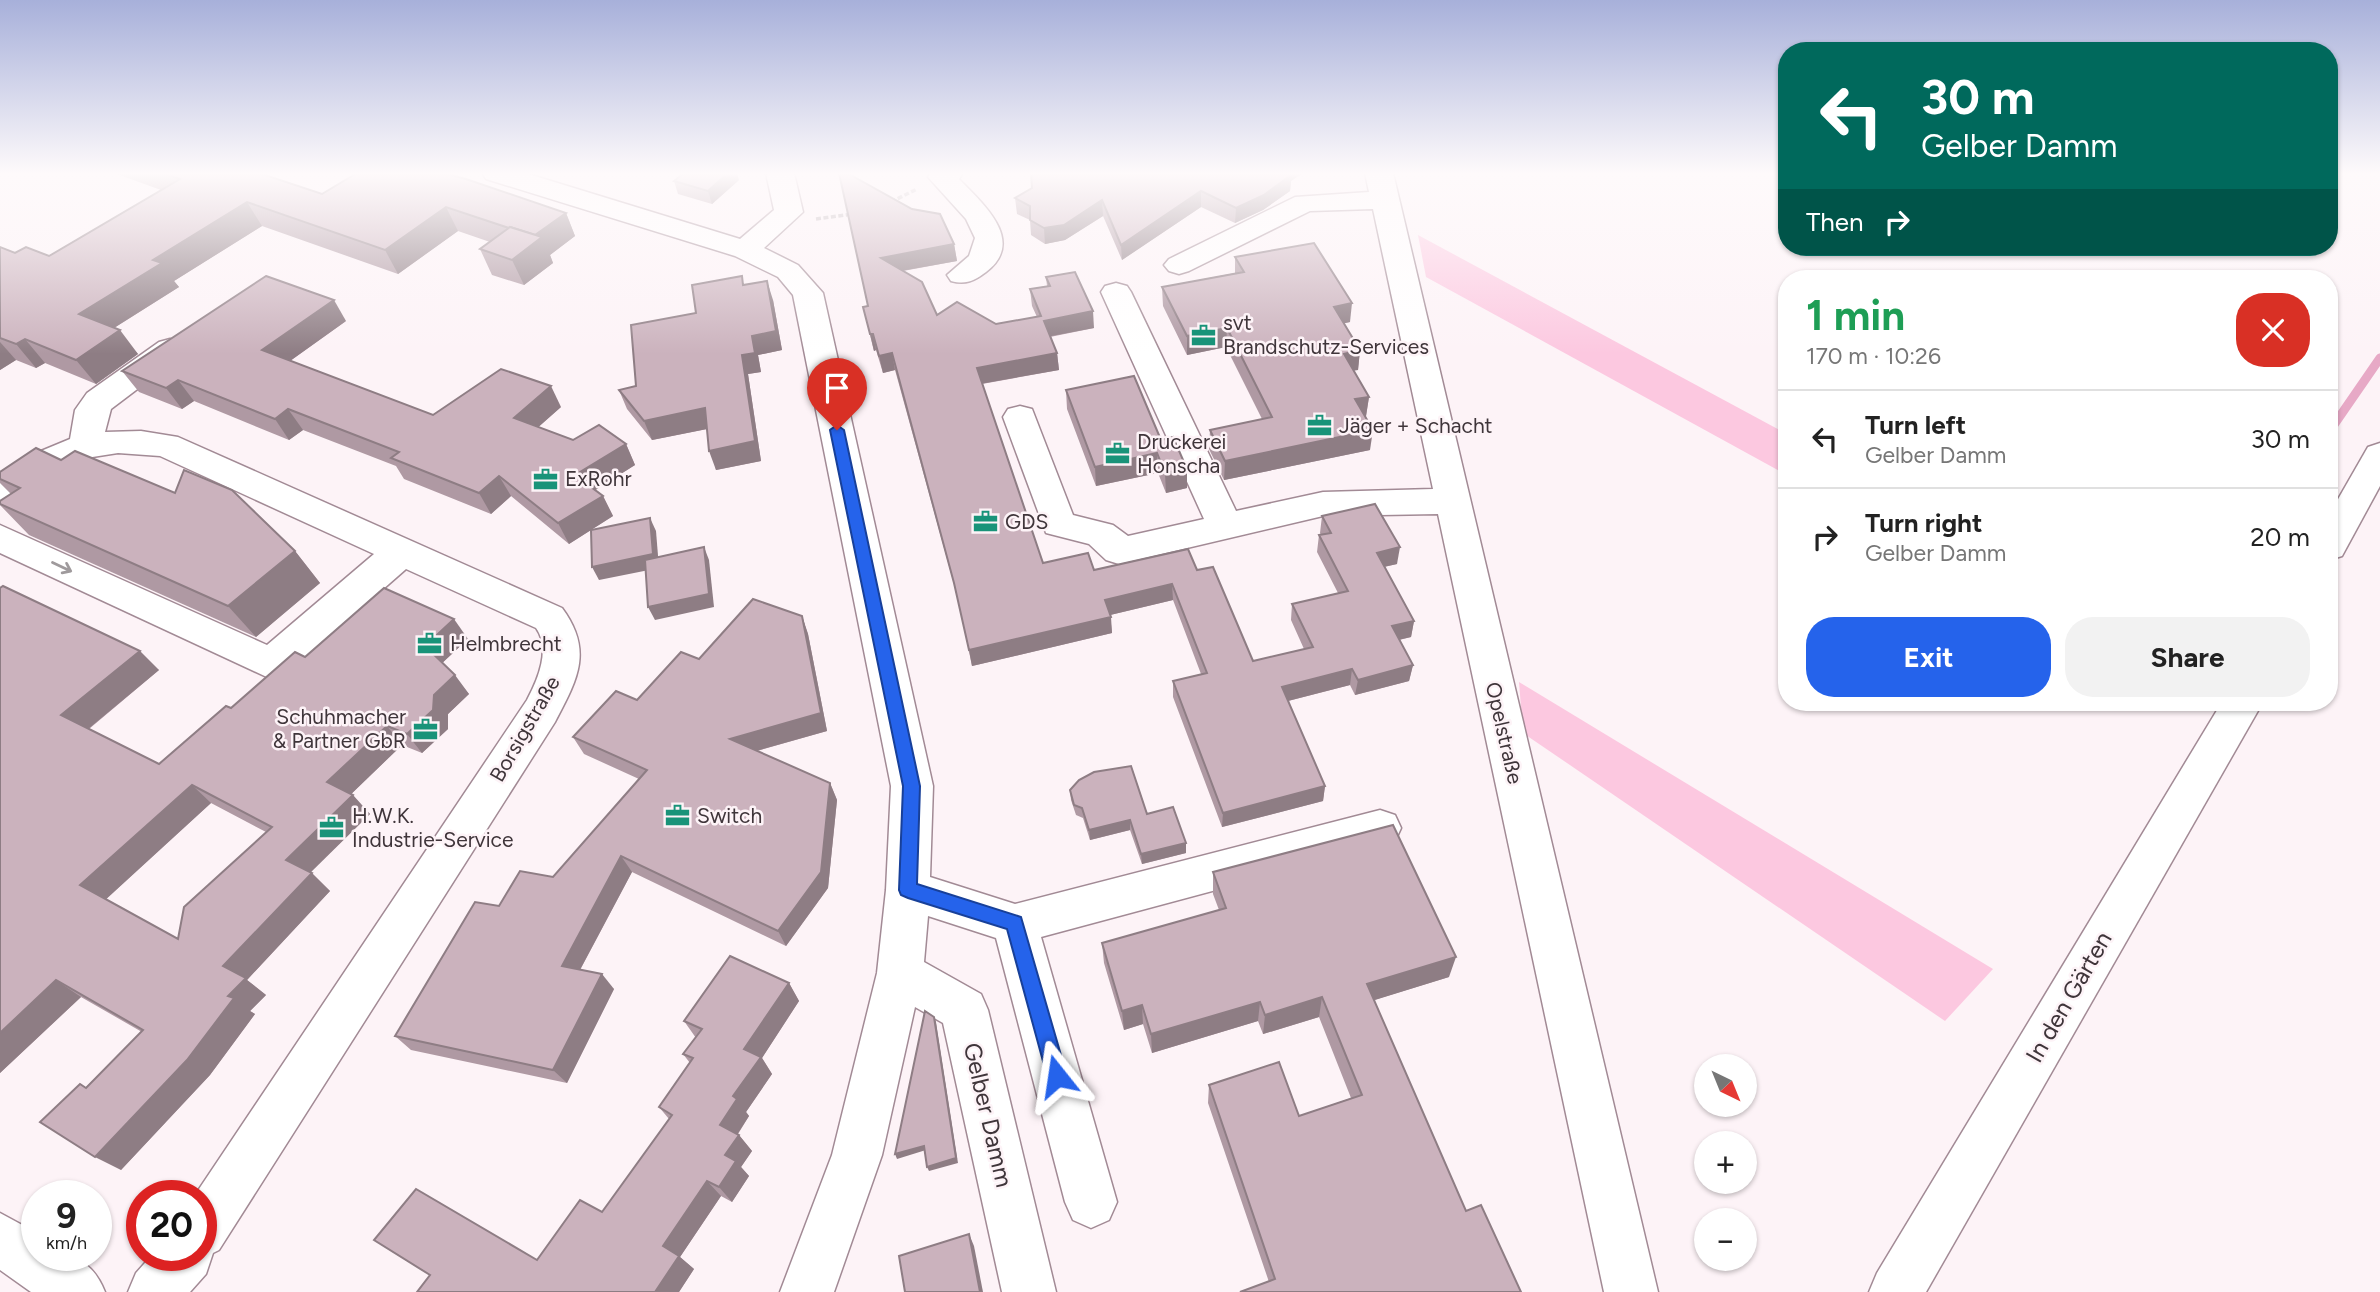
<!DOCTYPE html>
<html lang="en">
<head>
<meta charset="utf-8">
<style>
	:root { --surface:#fff; --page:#f2f2f2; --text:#222; --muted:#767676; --line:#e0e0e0; --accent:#2563eb }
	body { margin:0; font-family:Figtree,sans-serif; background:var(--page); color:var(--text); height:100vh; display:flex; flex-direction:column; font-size:26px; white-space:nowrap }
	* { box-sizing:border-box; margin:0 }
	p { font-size:23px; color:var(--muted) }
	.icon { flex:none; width:38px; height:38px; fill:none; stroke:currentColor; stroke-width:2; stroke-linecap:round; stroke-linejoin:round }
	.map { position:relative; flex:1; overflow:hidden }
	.panel { position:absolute; left:1778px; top:270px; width:560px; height:441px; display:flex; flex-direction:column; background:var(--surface); border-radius:28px; box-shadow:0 2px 5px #0004 }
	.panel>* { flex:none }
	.banner { position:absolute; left:1778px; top:42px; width:560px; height:214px; border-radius:28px; box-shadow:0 2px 5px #0004; background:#00695c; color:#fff; overflow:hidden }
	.needle { width:46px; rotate:137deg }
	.tools { position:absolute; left:1694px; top:1054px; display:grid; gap:14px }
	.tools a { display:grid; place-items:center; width:63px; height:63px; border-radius:50%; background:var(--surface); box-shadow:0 2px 5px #0004; font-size:35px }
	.speed { position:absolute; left:21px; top:1180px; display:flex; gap:14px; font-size:35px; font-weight:700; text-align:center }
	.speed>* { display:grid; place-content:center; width:91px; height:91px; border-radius:50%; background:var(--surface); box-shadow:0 2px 5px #0004; line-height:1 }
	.speed small { font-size:18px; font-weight:400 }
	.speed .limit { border:10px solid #d22; background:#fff; color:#111 }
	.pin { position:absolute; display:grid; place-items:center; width:60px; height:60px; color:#fff; margin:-72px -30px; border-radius:50% 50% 50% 0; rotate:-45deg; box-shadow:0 0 7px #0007 }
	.pin .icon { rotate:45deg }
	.me { position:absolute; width:77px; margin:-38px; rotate:345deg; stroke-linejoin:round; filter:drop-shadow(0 0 5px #0008) }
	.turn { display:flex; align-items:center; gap:24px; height:147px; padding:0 28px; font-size:32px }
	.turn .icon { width:91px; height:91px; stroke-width:2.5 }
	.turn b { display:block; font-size:49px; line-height:60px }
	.then { display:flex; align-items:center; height:66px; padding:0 28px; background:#0003; gap:14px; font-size:26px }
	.round { display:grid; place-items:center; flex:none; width:74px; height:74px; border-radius:28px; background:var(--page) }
	.overview { display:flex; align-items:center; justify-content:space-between; height:119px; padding:0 28px }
	h1 { font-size:42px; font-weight:700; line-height:52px; color:#1e9e55 }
	.cta { display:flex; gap:14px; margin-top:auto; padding:14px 28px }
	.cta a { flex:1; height:80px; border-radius:28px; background:var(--accent); color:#fff; font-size:28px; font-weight:700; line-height:80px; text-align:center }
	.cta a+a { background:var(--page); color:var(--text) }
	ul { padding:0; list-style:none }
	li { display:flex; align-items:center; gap:21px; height:98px; padding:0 28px; border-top:2px solid var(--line) }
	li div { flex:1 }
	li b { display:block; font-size:26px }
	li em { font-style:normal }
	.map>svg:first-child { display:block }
	.green { fill:#fcc8e0 }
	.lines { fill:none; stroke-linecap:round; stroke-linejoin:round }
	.stream { stroke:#e7a9c6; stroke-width:9 }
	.minor-casing { stroke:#a28a95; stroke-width:3 }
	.path { stroke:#b6acb0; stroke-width:3.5; stroke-dasharray:5 2.5; stroke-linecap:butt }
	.minor { fill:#fff; fill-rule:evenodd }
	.wall { fill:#af99a3; fill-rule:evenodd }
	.shaded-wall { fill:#8e7d84 }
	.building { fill:#cbb2bd; stroke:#8e7d84; stroke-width:2; fill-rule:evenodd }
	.oneway { stroke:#9f9a9c }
	.route { fill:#2563eb; stroke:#184099; stroke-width:2 }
	.labels { text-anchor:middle; stroke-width:5; stroke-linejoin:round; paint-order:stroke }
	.poi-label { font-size:21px; fill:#3f353a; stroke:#fdf3f7; text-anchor:start }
	.street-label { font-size:21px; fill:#3f353a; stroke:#fdf3f7 }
	.near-street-label { font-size:24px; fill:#3f353a; stroke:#fdf3f7 }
</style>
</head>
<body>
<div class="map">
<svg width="2380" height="1292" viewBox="0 0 2380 1292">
	<rect width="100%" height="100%" fill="#fdf3f7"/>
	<g class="green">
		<polygon points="1418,235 1787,434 1787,475 1426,277"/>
		<polygon points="1519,682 1993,969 1945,1021 1523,733"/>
	</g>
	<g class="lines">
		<polyline class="stream" points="2329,432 2380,358"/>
		<defs>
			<g id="minor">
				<polygon points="482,173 525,173 740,239 774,210 766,173 794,173 803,212 764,248 798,265 823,293 933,786 930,877 1015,904 1380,810 1395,815 1401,828 1395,841 1380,846 1041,937 1117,1202 1109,1220 1091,1228 1073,1220 1065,1202 996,938 928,916 924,962 981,994 988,1010 1056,1292 1002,1292 943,1023 915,1007 882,1155 834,1292 780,1292 832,1155 877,973 886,890 891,786 793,295 778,277 735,256 486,179"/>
				<path d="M931,173h32l-4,6c23,24 68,62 27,93 -12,9 -20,13 -35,9l-4,-6 22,-19 6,-18 -9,-19 -38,-42z"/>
				<polygon points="1365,173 1393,173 1658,1292 1604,1292 1438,514 1323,516 1119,564 1106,560 1089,544 1046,533 1003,417 1008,409 1020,406 1032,409 1073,515 1113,525 1128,536 1204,519 1101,292 1105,286 1116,283 1127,286 1131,292 1236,511 1323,492 1433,489 1373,209 1310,211 1189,271 1179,274 1169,271 1164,265 1169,259 1295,197 1369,192"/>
				<path d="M170,339l11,3 5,7 -5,7 -70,53 -6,23 36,-1 37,6 384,171c32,43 15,72 -7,114l-336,528 -6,3 -7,21 -16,18h-62l8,-19 16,-18h49v-60h-6l332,-495c11,-21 24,-51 9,-72l-130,-59 -121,106 -14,4 -271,-126v-28l267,120 107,-91 -214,-98 -42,-3 -32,5 -86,44v-29l29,-17 41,-17 5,-29 12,-17 72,-51z"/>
				<polygon points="2380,443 2380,486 2342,556 2329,560 2329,515 2368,447"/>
				<polygon points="2222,702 2263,702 1926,1292 1869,1292 1877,1273"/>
				<path d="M0,1213l37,20v22c34,0 54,2 68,37h-74l-31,-22z"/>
			</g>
		</defs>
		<use href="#minor" class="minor-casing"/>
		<g class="path">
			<polyline points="891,202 917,189"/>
			<polyline points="816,219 853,214"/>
		</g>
		<use href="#minor" class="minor"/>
	</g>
	<g class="wall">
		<polygon points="114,173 259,173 322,194 566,213 575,236 550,255 553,263 524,285 492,275 480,249 490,242 458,231 398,274 262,226 174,281 179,287 114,328 138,354 96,384 45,363 36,368 16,360 0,370 0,247 15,253 49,256 161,190"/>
		<polygon points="839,173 954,244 957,261 903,271 937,315 996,324 1037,317 1032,306 1030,289 1047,286 1046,277 1094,328 1050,337 1057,353 1059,370 982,384 1043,563 1094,570 1197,570 1253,661 1304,649 1291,620 1292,604 1338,593 1317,552 1319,535 1321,535 1320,533 1322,516 1397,564 1384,567 1414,621 1411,637 1399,640 1413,665 1409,681 1355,695 1350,685 1288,701 1325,786 1323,801 1222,827 1173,697 1173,681 1201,674 1173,600 1110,615 1112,633 972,666 958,599 895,370 883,373 876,350 874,351 863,307 868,306"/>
		<polygon points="1031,173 1303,173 1291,181 1290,191 1263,210 1235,223 1201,207 1122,260 1103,216 1065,240 1045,244 1031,235 1030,220 1017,214 1015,198 1032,188"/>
		<polygon points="739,180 712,204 678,194 674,181"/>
		<polygon points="1235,257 1350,322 1344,323 1360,350 1358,370 1353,370 1369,397 1366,416 1364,416 1370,450 1224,480 1209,449 1210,430 1262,419 1226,347 1187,355 1163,306 1162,287 1235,273"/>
		<polygon points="745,285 773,300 782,350 758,355 761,372 748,374 761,461 716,470 707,429 652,440 627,409 619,390 636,386 696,313"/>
		<polygon points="346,321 290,361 433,415 561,407 538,427 573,440 626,444 635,465 595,490 603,496 613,516 569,544 511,496 491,514 404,479 396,466 303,430 289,440 194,401 182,409 139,392 122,371"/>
		<polygon points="1066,390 1161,440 1187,488 1166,493 1158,473 1096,486 1067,409"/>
		<polygon points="0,472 295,551 320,583 256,637 29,535 0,505 0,501 11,494 0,483"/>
		<path d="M0,588l159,82 -70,59 70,35 72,-56 74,-51 163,-18 -26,24 27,31 -21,20v15l-26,24 -20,-8 -51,49 19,20 -60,58 20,19 -83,89 19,15 -16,16 5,3 -45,61 -89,95 -35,-83 56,-55 -61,-35 -81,76zM211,803l55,29 -88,107 -72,-40z"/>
		<polygon points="802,616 808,634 827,731 757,751 830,783 837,800 828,888 786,946 632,872 580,970 614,989 567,1083 411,1050 395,1036 499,906 553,877 639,779 584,754 573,737 637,700 699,659"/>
		<polygon points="1070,790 1147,814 1186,843 1186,853 1142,864 1130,830 1090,840 1083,818 1076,815 1071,800"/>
		<polygon points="1213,872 1449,977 1374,1000 1466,1211 1269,1282 1208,1103 1209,1085 1299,1116 1351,1098 1319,1017 1263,1034 1258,1021 1152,1053 1143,1024 1124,1030 1104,963 1102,943 1219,910 1213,894"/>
		<polygon points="789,983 799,1001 762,1058 772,1074 746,1112 749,1116 738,1134 752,1151 741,1167 749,1176 732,1202 721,1196 680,1257 694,1269 679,1292 417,1292 537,1260 602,1212 669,1119 659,1107 690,1063 683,1054 696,1038 684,1021"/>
	</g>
	<g class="shaded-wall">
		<polygon points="728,173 737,173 739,180 712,204 708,191"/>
		<polygon points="1284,173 1303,173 1291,181 1290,191 1263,210 1235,223 1236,208"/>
		<polygon points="1201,191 1201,207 1122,260 1121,245"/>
		<polygon points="1102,200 1103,216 1065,240 1045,244 1044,228"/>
		<polygon points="247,202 262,226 174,281 179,287 98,338 79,314 153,260"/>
		<polygon points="446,207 458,231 398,274 385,250"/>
		<polygon points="566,213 575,236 550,255 553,263 524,285 512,260 534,236"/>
		<polygon points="954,244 957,261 884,274 881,258"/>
		<polygon points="767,281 773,300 782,350 758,355 761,372 748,374 761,461 716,470 709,451 742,355 752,336"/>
		<polygon points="334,300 346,321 276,371 262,350"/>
		<polygon points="1352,303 1350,322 1332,326 1334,307"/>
		<polygon points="1093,311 1094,328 1046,337 1044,321"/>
		<polygon points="1227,328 1226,347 1187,355 1187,336"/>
		<polygon points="120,330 138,354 96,384 76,360"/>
		<polygon points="870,334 873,334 876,350 874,351"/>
		<polygon points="25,339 45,363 36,368 16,344"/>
		<polygon points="0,342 16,360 0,370"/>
		<polygon points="1360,350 1358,370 1341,373 1344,354"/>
		<polygon points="892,353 895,370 883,373 879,356"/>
		<polygon points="1057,353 1059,370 980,384 977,368"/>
		<polygon points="178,380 194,401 182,409 166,388"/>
		<polygon points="551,386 561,407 525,439 514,418"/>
		<polygon points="1369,397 1366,416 1352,419 1355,399"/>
		<polygon points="705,408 712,428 652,440 644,421"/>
		<polygon points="288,409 303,430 289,440 275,419"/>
		<polygon points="1373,430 1370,450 1224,480 1225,461"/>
		<polygon points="626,444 635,465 586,496 575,475"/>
		<polygon points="1157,453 1158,473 1096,486 1095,467"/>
		<polygon points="1187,469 1187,488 1166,493 1165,473"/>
		<polygon points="499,476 511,496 491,514 479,493"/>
		<polygon points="603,496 613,516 569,544 558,523"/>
		<polygon points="650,518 656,531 659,568 599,580 592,567"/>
		<polygon points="704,547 709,560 714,607 655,620 648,607"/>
		<polygon points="1400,547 1397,564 1374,569 1377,553"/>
		<polygon points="295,551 320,583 256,637 228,606"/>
		<polygon points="1172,584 1173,600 1106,616 1105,600"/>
		<polygon points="802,616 808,634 827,731 738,756 730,739"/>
		<polygon points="1111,617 1112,633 972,666 969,650"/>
		<polygon points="454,619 468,639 439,666 425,646"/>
		<polygon points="1414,621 1411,637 1389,642 1392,626"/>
		<polygon points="140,651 159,670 82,734 61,715"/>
		<polygon points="1413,665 1409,681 1355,695 1358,680"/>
		<polygon points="1352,669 1350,685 1280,703 1282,687"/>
		<polygon points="455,675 469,694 448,714 448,729 422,753 407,734 434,695"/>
		<polygon points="387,726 402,745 344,801 327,782"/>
		<polygon points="830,783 837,800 828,888 786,946 778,931"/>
		<polygon points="192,785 211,803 103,902 80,885"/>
		<polygon points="1325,786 1323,801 1222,827 1223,813"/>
		<polygon points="353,795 370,814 305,878 286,860"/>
		<polygon points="1130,820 1130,830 1090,840 1089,830"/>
		<polygon points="1186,843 1186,853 1142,864 1141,854"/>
		<polygon points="621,856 632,872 574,981 562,966"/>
		<polygon points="312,873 330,891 247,980 266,995 250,1011 255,1014 210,1075 121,1170 95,1157 228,996 223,966"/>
		<polygon points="1456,957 1449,977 1362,1004 1367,984"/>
		<polygon points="602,974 614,989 567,1083 553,1070"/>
		<polygon points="56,980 81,997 0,1073 0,1033"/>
		<polygon points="789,983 799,1001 762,1058 772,1074 746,1112 749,1116 733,1141 720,1125 733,1096 744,1049"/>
		<polygon points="1322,997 1319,1017 1263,1034 1265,1015"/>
		<polygon points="1260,1002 1258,1021 1152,1053 1151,1034"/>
		<polygon points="1142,1005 1143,1024 1124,1030 1122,1011"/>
		<polygon points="934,1017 936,1022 958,1163 929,1171 927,1167"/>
		<polygon points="739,1135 752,1151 741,1167 749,1176 732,1202 719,1187 725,1155"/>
		<polygon points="924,1146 926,1150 897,1159 895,1154"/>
		<polygon points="707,1181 721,1196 680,1257 694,1269 679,1292 655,1292 663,1246"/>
		<polygon points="969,1234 974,1246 983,1292 980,1292"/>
	</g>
	<g class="building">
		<polygon points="162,173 259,173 322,194 357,173 444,173 466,179 566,213 535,235 510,227 509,228 446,207 385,250 247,202 153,260 162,263 79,314 120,330 76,360 25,339 16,344 0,338 0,247 15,253 26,247 49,256 180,179"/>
		<polygon points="684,173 728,173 708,191 674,181"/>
		<polygon points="839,173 847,173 912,209 940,214 954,244 881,258 922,282 937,315 957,302 996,324 1041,316 1030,289 1050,286 1046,277 1075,272 1093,311 1044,321 1057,353 977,368 1043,563 1088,553 1094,570 1188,549 1197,570 1213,567 1253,661 1313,647 1292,604 1348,591 1319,535 1331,533 1322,516 1375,504 1400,547 1377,553 1414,621 1392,626 1413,665 1358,680 1352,669 1282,687 1325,786 1223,813 1173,681 1207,673 1172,584 1105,600 1111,617 969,650 954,583 892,353 879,356 873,334 870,334 863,307 868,306"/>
		<polygon points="1031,173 1287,173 1291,175 1264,195 1236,208 1201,191 1121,245 1102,200 1064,225 1044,228 1030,220 1030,206 1015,198 1032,188"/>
		<polygon points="510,227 542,237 512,260 480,249"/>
		<polygon points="1314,243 1352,303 1334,307 1360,350 1344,354 1369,397 1355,399 1373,430 1225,461 1210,430 1272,417 1227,328 1187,336 1162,287 1244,272 1235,257"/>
		<polygon points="266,276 334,300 262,350 433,415 501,369 551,386 514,418 573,440 599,425 626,444 575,475 603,496 558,523 499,476 479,493 391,458 399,452 288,409 275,419 178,380 166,388 122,371"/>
		<polygon points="742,276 743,285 767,281 776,331 752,336 755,353 742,355 755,441 709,451 705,408 644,421 619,390 636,386 631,325 696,313 692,285"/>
		<polygon points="1134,376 1161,440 1173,437 1187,469 1165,473 1157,453 1095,467 1066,390"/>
		<polygon points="36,448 61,460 75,451 175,493 184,470 232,490 295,551 228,606 0,504 0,501 20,488 0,479 0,472"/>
		<polygon points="650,518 653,554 592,567 591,530"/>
		<polygon points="704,547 709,594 648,607 645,560"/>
		<path d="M3,586l137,65 -79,64 98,49 67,-58 5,2 64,-56 10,5 79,-69 70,31 -29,27 30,29 -21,20 -1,15 -26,24 -20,-8 -60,56 26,13 -67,65 26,13 -89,93 23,12 -18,18 6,2 -47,62 -92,97 -55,-35 40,-38 6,4 57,-58 -87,-50 -56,53v-445zM192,785l80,42 -88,80 -6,32 -98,-54z"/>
		<polygon points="753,599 802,616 821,713 730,739 830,783 821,872 778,931 621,856 562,966 602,974 553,1070 395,1036 475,902 499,906 520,871 553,877 647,770 573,737 616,691 637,700 681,652 699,659"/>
		<polygon points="1131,766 1147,814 1173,807 1186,843 1141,854 1130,820 1089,830 1082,808 1074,805 1070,790 1079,780 1094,772"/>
		<polygon points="1393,825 1456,957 1367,984 1466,1211 1481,1205 1521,1292 1240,1292 1275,1279 1209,1085 1279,1062 1299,1116 1362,1095 1322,997 1265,1015 1260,1002 1151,1034 1142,1005 1122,1011 1102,943 1226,908 1213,872"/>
		<polygon points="730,956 789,983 744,1049 761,1057 733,1096 737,1099 720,1125 739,1135 725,1155 736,1161 719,1187 707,1181 663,1246 679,1256 655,1292 417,1292 430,1275 374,1240 416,1189 537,1260 580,1200 602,1212 672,1115 659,1107 693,1058 683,1054 702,1029 684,1021"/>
		<polygon points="925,1011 934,1017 956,1158 927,1167 924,1146 895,1154"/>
		<polygon points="969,1234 980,1292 905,1292 899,1256"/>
	</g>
	<defs><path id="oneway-shaft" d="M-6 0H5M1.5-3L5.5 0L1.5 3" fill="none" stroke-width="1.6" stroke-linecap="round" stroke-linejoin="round" transform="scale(1.75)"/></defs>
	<use class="oneway" href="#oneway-shaft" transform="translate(62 567) rotate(25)"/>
	<linearGradient id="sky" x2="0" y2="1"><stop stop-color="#a7b0da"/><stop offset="0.49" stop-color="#fefafb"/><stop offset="1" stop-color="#fefafb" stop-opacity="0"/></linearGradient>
	<rect width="2380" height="354" fill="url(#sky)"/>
	<polygon class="route" points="837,425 844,430 920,786 917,884 1021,917 1067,1076 1064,1083 1057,1085 1050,1083 1047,1076 1007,929 908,898 901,895 899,890 903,786 830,430"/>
	<defs>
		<symbol id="office-bare" viewBox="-9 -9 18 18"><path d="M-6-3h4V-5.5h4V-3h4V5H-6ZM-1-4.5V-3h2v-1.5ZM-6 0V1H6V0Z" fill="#199379" stroke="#fdf3f7" stroke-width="2.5" paint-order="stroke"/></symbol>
	</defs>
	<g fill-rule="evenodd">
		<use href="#office-bare" x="1186" y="318" width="35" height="35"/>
		<use href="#office-bare" x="1302" y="408" width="35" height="35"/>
		<use href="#office-bare" x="1100" y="436" width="35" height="35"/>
		<use href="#office-bare" x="528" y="462" width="35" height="35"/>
		<use href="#office-bare" x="968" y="504" width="35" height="35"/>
		<use href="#office-bare" x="412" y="626" width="35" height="35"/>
		<use href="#office-bare" x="408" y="712" width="35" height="35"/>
		<use href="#office-bare" x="660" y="798" width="35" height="35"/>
		<use href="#office-bare" x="314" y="810" width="35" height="35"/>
	</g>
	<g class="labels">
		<g class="poi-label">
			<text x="1223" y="330">svt<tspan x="1223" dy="24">Brandschutz-Services</tspan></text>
			<text x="1339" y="433">Jäger + Schacht</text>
			<text x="1137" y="449">Druckerei<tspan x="1137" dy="24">Honscha</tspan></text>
			<text x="565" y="486">ExRohr</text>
			<text x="1005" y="529">GDS</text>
			<text x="450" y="651">Helmbrecht</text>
			<text x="406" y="724" text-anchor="end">Schuhmacher<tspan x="406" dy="24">&amp; Partner GbR</tspan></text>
			<text x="352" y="823">H.W.K.<tspan x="352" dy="24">Industrie-Service</tspan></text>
			<text x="697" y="823">Switch</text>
		</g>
		<g class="street-label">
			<text transform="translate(525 729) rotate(-60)" y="7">Borsigstraße</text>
			<text transform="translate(1504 733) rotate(77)" y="7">Opelstraße</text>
		</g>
		<g class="near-street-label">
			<text transform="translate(2069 997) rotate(-60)" y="8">In den Gärten</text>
			<text transform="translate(988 1115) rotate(77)" y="8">Gelber Damm</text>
		</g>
	</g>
</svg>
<div class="tools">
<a><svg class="needle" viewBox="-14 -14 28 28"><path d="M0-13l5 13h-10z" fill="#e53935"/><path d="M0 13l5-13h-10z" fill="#767676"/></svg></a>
<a>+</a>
<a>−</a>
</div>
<div class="speed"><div>9<small>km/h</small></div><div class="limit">20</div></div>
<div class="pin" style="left:837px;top:430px;background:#d93025"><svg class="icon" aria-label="arrive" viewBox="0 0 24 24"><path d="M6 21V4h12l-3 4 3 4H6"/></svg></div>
<svg class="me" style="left:1057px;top:1076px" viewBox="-20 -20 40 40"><path d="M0-17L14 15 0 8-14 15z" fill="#2563eb" stroke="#fff" stroke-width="4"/></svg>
<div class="banner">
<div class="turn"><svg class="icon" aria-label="left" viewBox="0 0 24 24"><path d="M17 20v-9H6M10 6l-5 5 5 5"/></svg><div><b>30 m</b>Gelber Damm</div></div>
<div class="then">Then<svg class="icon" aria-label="right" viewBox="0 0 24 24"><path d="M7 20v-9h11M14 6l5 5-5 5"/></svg></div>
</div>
<section class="panel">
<div class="overview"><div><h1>1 min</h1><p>170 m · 10:26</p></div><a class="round" style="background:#d93025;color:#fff"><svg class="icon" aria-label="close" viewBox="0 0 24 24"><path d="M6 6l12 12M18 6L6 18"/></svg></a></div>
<ul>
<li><svg class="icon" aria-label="left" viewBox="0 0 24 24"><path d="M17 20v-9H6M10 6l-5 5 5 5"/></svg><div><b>Turn left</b><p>Gelber Damm</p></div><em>30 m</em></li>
<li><svg class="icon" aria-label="right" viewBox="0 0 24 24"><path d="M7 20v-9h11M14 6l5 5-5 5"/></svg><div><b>Turn right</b><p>Gelber Damm</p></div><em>20 m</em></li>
</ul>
<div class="cta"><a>Exit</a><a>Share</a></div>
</section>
</div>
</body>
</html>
